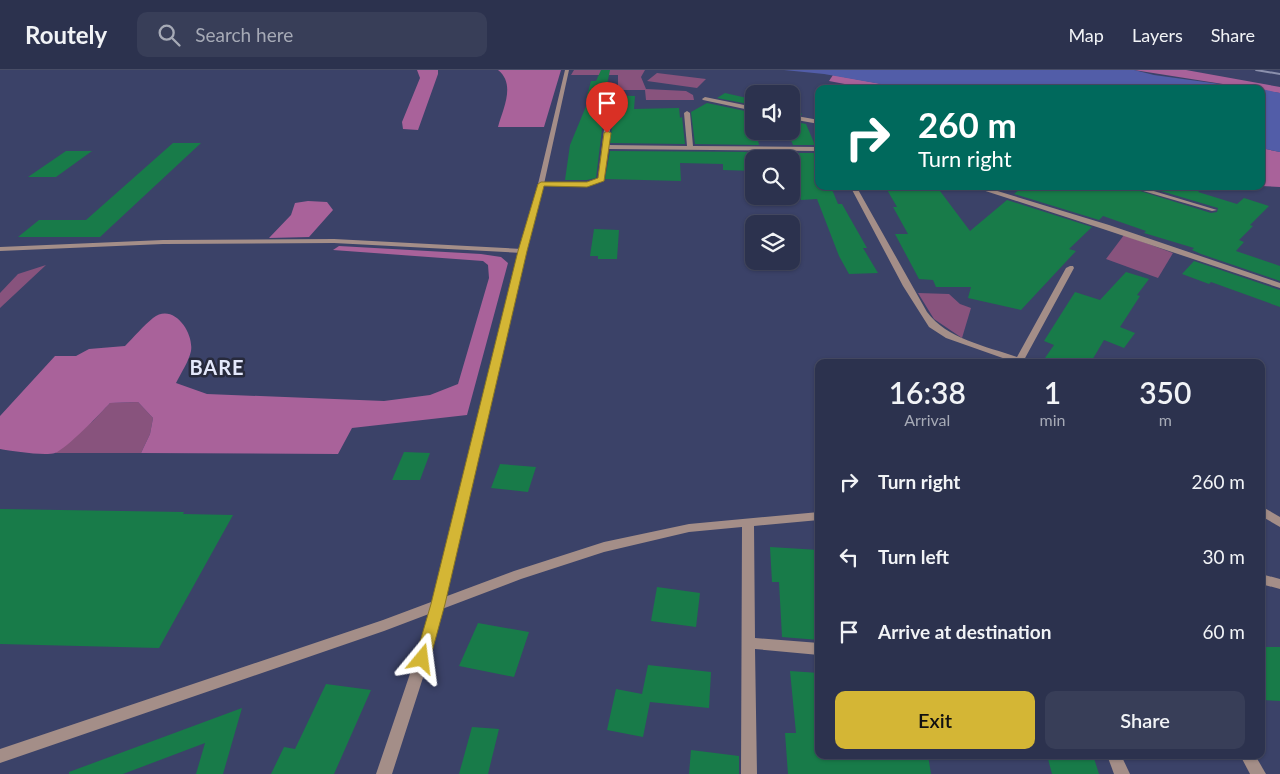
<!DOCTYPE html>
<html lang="en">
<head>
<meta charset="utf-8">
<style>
	:root { --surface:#2c324e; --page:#383e58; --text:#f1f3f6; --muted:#a6aab6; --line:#484d66; --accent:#d4b635 }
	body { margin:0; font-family:Lato,sans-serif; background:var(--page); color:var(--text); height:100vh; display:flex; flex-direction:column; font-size:19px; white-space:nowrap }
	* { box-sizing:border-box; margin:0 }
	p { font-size:16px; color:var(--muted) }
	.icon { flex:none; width:28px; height:28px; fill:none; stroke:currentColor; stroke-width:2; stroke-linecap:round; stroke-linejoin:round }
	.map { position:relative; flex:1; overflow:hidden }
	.drawer { position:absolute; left:815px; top:289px; width:450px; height:400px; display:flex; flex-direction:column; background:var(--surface); border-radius:10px; box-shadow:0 1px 4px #0004,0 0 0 1px var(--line) }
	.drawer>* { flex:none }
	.banner { position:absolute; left:815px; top:15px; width:450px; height:105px; border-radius:10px; box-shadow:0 1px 4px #0004,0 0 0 1px var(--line); background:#00695c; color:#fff; overflow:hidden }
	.tools { position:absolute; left:745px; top:15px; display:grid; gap:10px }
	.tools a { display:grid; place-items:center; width:55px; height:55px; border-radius:10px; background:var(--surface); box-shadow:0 1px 4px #0004,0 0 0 1px var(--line); font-size:25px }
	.pin { position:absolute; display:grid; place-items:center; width:42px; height:42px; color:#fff; margin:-51px -21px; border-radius:50% 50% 50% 0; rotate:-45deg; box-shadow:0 0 5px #0007 }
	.pin .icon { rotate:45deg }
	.me { position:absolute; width:55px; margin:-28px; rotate:16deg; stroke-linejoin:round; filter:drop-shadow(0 0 4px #0008) }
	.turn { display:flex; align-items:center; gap:18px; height:105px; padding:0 20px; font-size:22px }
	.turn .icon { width:65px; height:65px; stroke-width:2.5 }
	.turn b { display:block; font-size:35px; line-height:42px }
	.eta { display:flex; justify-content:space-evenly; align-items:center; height:85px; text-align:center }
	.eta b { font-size:30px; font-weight:600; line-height:35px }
	.action { display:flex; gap:10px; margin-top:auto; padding:10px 20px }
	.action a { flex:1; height:58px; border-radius:10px; background:var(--accent); color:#111; font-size:20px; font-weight:600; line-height:58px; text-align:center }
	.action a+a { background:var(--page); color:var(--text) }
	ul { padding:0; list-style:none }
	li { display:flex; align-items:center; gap:15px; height:75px; padding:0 20px }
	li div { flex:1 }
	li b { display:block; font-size:19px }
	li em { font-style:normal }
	header { display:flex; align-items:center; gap:30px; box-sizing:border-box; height:70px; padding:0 25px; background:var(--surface); border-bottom:1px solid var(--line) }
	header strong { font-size:24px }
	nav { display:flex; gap:28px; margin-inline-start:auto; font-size:18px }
	.search { width:350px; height:45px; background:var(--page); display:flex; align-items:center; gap:12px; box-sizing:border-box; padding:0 18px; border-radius:10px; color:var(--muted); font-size:19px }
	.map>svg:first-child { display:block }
	.green { fill:#88537d }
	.forest { fill:#a9629a }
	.water { fill:#525da8 }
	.building { fill:#187b49 }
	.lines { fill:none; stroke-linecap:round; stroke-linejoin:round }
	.minor { fill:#a48e88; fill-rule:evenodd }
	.tertiary { fill:#a48e88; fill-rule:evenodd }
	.rail { stroke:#8b90ad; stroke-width:2 }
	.route { fill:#d4b635; stroke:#8a7622 }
	.labels { text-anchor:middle; stroke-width:5; stroke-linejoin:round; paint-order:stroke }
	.district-label { font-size:20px; font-weight:bold; letter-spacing:1px; fill:#e4e8fb; stroke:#272a3c }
</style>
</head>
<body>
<header>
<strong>Routely</strong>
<div class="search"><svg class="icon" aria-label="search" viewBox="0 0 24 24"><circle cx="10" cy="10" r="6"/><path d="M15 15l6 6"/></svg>Search here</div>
<nav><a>Map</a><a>Layers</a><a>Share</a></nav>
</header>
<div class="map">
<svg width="1280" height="704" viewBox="0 0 1280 704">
	<rect width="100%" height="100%" fill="#3b4268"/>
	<g class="green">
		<polygon points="574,0 645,0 641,7 646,19 686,21 693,25 694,30 646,30 645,20 618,20 618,5 571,5"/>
		<polygon points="657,3 706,9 697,18 647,11"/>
		<polygon points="1124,165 1173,183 1158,208 1106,189"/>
		<polygon points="46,195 0,238 0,223 18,204"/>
		<polygon points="918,223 949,224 960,234 971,238 962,268 934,249"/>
		<polygon points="138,332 153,348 150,364 141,383 55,383 93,351 110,333"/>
	</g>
	<g class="forest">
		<polygon points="417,0 438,0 438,4 418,60 403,59 402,52 420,8"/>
		<path d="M498,0h63l-17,57h-46c5,-18 18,-43 0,-57z"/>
		<polygon points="1134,0 1186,0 1280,17 1280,23"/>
		<polygon points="833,5 909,19 871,19 829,11"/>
		<polygon points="1261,78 1280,82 1280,117 1261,116"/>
		<polygon points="308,131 327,132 333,140 309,167 269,168 291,145 295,133"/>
		<path d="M339,176l142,8 20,3 7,6 -41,152 -115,13 -14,26 -197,-1 9,-19 3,-16 -15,-16 -28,1c-9,10 -44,46 -55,50 -11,3 -43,-2 -55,-4v-33l55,-60h21l13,-7 36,-3c9,-9 18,-20 28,-28 20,-16 41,14 38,33 -2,10 -10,22 -15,32l31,11 177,7 46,-6 28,-11 31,-106 -1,-13 -5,-4 -150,-11z"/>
	</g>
	<g class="water">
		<polygon points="784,0 1134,0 1154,5 1256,19 909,19 824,4"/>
		<polygon points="1261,19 1280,23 1280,82 1261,78"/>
	</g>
	<g class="building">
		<polygon points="601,0 610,0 605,25 635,26 634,39 679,38 680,48 682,47 685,74 610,73 615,35 609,31 605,35 596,108 587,110 565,110 570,75 589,29 586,29 591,11 596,11"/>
		<polygon points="791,20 802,45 791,43"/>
		<polygon points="725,23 747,28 748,34 717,28"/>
		<polygon points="707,33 750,42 754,55 754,66 757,66 759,75 695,74 691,42"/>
		<polygon points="791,51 806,54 815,75 793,75 791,70"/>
		<polygon points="173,73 201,73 100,167 18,167 39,150 86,150"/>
		<polygon points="66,81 92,81 56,107 28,107"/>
		<polygon points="610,81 761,82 763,89 754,89 754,101 723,100 723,94 680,93 681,111 605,109"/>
		<polygon points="796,83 818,83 819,117 831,117 838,134 842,134 867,178 863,178 878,203 849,204 839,186 817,129 801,130 791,105 791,89 784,89 782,85 797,85"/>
		<polygon points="1023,116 1124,116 1211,143 1217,142 1218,138 1144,116 1205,116 1198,122 1237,134 1244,128 1269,136 1250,155 1253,156 1239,170 1244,172 1236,181 1280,196 1280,211 1201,184 1192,180 1194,178 1144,163 1146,161 1103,146 1099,150 1014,124"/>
		<polygon points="937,117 970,161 1007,130 1092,157 1069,179 1076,181 1021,240 968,228 971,217 936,217 933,210 919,209 895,164 908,164 893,137 897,137 886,118"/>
		<polygon points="594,159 619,160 617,189 598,189 598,186 590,186"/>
		<polygon points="1194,191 1280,220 1280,237 1211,212 1209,214 1182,204"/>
		<polygon points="1126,202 1149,209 1137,225 1140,226 1120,257 1135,263 1124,278 1104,270 1091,292 1058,292 1045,288 1054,275 1044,271 1075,222 1100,230"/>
		<polygon points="404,382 430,383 420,410 392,410"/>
		<polygon points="500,394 536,397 528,422 491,418"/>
		<polygon points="0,439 184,442 183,444 233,445 159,578 0,574"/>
		<polygon points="770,477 819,480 819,570 782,567 779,512 772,512"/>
		<polygon points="657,517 700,523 696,557 651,551"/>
		<polygon points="478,553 529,562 514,607 459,596"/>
		<polygon points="1261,577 1280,577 1280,631 1261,630"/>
		<polygon points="648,595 711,602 709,638 650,632 643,667 607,660 616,619 642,624"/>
		<polygon points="790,601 819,603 819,685 928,685 931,704 788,704 785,663 796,663"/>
		<polygon points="326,614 371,620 334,704 271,704 284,677 295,679"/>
		<polygon points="242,638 223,704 196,704 205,673 123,704 69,704 69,702"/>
		<polygon points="472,657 499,659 488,704 459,704"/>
		<polygon points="691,680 739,686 739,704 689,704"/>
		<polygon points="1047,685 1093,685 1099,704 1052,704"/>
	</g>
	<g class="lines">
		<g class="minor">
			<polygon points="705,27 754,37 754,41 703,30 702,29"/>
			<polygon points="610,33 613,35 608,75 687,76 684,43 687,41 690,43 693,76 819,77 819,81 608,79 603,111 587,116 539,115 539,113 541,112 587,112 598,109 607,35"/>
			<polygon points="791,45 819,50 819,54 791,49"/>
			<path d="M850,116h6l71,126c20,27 59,34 90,45l49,-89 4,-2h3l1,2 -50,92 1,2h-11l-68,-24 -17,-11 -26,-41z"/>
			<polygon points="970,116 981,116 1109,155 1280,213 1280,218 1103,159"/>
			<polygon points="1126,116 1137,116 1217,140 1212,141"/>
			<polygon points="334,169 522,179 526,181 522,183 334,173 163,174 0,181 0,177 163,170"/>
			<polygon points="1261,436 1280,447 1280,457 1261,446"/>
			<polygon points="819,442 819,450 754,456 755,568 819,573 819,585 755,579 757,704 741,704 742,457 689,462 604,482 521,509 384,561 0,693 0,679 383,550 514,501 604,472 689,454"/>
			<polygon points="1261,504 1280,509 1280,519 1261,514"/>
			<polygon points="1107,685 1121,685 1130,704 1114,704"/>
			<polygon points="1240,685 1255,685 1266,704 1250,704"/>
		</g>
		<polygon class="tertiary" points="565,0 569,0 544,114 524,190 444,534 429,589 392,704 376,704 415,589 432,534 516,190 538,114"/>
		<polyline class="rail" points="1256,0 1280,4"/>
	</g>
	<polygon class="route" points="607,61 611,63 604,111 587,117 544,116 527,181 445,534 430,589 428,594 422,596 417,594 415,589 431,534 518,181 538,114 541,112 587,112 598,108 604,63"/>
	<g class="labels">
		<g class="district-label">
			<text x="217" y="305">BARE</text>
		</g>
	</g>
</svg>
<div class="tools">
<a><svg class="icon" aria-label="sound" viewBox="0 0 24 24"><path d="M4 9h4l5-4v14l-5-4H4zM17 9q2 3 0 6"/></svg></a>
<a><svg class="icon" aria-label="search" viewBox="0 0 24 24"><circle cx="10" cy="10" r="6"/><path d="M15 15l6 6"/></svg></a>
<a><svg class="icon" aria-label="layers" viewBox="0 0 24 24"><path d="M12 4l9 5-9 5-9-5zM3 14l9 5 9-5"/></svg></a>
</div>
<div class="pin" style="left:607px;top:63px;background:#d93025"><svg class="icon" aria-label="arrive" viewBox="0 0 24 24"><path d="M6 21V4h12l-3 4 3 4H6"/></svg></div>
<svg class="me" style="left:422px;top:589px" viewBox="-20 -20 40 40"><path d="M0-17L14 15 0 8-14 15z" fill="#d4b635" stroke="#fff" stroke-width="4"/></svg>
<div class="banner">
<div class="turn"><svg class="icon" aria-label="right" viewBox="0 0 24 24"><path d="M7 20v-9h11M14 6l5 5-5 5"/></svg><div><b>260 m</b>Turn right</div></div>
</div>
<section class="drawer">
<div class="eta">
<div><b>16:38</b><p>Arrival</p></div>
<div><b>1</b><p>min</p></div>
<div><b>350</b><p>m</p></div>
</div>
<ul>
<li><svg class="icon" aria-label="right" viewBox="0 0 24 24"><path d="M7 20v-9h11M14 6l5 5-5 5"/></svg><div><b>Turn right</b></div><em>260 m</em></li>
<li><svg class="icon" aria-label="left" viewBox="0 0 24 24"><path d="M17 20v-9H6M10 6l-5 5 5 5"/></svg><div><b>Turn left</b></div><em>30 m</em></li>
<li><svg class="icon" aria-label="arrive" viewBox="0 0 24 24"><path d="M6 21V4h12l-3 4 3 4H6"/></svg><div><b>Arrive at destination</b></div><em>60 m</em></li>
</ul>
<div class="action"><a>Exit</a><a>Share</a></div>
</section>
</div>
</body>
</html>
